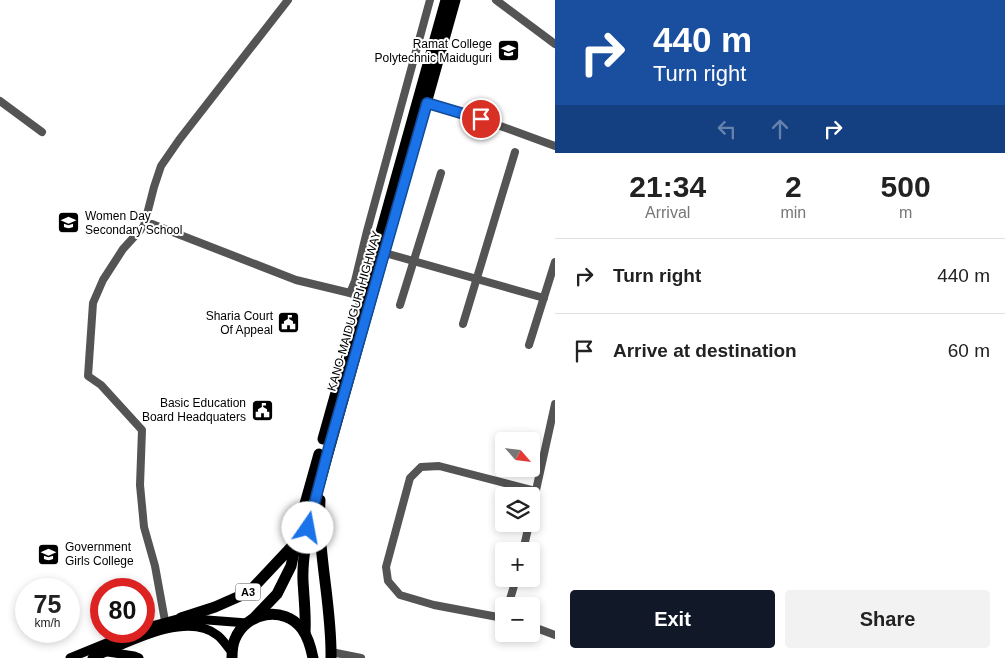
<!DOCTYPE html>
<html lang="en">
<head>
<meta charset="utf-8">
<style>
	:root { --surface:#fff; --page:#f2f2f2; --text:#222; --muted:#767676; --line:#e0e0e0; --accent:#111827 }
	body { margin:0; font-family:Helvetica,sans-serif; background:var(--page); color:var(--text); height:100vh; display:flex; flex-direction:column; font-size:19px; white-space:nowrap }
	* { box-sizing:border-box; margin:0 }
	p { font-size:16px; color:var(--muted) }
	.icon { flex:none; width:28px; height:28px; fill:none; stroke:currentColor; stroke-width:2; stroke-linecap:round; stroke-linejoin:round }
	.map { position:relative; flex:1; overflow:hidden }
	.drawer { display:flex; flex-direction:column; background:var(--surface); width:450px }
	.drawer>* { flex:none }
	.hud { background:#1a4fa0; color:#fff; overflow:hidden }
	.needle { width:32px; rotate:118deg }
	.fabs { position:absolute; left:495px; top:432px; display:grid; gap:10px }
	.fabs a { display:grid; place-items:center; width:45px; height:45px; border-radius:5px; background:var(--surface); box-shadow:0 2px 8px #0003; font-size:25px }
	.speed { position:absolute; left:15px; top:578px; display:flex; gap:10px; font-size:25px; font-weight:700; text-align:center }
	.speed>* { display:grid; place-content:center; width:65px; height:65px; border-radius:50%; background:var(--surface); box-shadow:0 2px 8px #0003; line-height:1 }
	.speed small { font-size:12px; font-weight:400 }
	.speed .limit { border:8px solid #d22; background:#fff; color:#111 }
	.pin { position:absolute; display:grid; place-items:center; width:42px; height:42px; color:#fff; margin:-21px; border:2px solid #fff; border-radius:50%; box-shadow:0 1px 5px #0007 }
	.me { position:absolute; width:55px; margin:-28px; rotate:12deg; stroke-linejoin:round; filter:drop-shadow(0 0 4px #0008) }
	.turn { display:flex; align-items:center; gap:18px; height:105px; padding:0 15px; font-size:22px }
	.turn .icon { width:65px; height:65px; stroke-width:2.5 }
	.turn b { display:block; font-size:35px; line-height:42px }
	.lanes { display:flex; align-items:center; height:48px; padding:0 15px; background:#0003; justify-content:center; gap:25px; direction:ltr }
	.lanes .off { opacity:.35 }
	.eta { display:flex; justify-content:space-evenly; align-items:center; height:85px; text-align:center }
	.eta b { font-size:30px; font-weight:700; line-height:35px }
	.cta { display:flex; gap:10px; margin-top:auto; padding:10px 15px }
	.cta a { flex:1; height:58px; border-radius:5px; background:var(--accent); color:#fff; font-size:20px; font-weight:700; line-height:58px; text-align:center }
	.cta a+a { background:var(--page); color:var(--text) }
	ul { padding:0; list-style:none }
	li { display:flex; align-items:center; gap:15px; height:75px; padding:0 15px; border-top:1px solid var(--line) }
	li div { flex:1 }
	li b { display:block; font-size:19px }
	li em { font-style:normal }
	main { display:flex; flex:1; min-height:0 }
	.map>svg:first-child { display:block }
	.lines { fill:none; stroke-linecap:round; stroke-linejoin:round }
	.minor { stroke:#545454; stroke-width:8 }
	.major { stroke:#000; stroke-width:9 }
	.highway { stroke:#000; stroke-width:11 }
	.route-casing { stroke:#114b97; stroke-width:12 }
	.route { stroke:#1a73e8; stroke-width:9 }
	.labels { text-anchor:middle; stroke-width:4; stroke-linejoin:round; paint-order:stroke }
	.shield { fill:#fff; stroke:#4c4c4c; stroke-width:1 }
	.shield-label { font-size:11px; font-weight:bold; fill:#000 }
	.poi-label { font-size:12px; fill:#000; stroke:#fff; text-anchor:end }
	.street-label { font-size:12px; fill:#000; stroke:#fff }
</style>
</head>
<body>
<main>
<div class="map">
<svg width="555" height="658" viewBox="0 0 555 658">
	<rect width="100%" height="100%" fill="#fff"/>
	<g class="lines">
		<g class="minor">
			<polyline points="496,0 555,44"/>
			<polyline points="0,101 42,132"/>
			<polyline points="422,102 481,119 555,146"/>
			<polyline points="144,226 152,224 296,280 350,293 363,298"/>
			<polyline points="385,253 544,298"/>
			<polyline points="350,293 355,281 367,231 430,0"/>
			<polyline points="400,305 441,173"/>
			<polyline points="463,324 515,152"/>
			<polyline points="529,345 555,262"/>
			<polyline points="531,513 555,404"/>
			<polyline points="523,551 529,524"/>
			<polyline points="508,606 516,579"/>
			<polyline points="503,618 434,605 400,595 388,581 386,567 410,478 421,467 439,466 536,491"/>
			<polyline points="165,621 155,566 144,527 140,485 142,430 101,385 88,376 93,303 103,280 123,249 144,226 154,187 161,166 179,140 288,0"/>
			<polyline points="531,626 555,635"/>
			<polyline points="331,652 361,658"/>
		</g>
		<g class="major">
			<polyline points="144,628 181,618 247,623"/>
			<polyline points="108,652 134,656 139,658"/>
			<polyline points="70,658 136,631"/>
			<path d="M92,658c32,-13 94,-48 125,-23 6,4 10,12 15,17"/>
		</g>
		<g class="highway">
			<polyline points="323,439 446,0"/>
			<path d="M320,500c-3,53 12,105 11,158"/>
			<polyline points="181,618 215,607 249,592 296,542"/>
			<polyline points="253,619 277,594 291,566 303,511 319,454"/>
			<path d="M305,632c1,-17 -1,-33 -2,-51 -1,-24 5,-50 10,-74l142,-507"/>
			<path d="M232,658c0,-6 0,-13 3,-19 11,-27 49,-34 67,-10 6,8 9,19 11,29"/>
		</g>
	</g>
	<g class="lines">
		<defs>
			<polyline id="route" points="308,528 329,447 427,103 481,119"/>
		</defs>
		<use href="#route" class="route-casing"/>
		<use href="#route" class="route"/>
	</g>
	<defs>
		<symbol id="school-square" viewBox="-11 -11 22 22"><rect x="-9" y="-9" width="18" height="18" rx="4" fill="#000" stroke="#fff"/><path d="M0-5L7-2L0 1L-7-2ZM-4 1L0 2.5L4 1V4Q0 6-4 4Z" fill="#fff"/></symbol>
		<symbol id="civic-square" viewBox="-11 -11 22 22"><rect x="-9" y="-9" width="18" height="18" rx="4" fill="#000" stroke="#fff"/><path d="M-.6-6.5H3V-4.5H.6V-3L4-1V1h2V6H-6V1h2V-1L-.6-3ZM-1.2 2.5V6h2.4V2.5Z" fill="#fff"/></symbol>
	</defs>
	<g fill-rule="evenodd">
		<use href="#school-square" x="496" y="38" width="25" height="25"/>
		<use href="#school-square" x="56" y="210" width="25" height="25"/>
		<use href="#civic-square" x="276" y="310" width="25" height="25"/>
		<use href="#civic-square" x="250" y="398" width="25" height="25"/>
		<use href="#school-square" x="36" y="542" width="25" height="25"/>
	</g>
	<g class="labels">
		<rect class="shield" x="235.5" y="583.5" width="25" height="17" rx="4"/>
		<g class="shield-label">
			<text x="248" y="596">A3</text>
		</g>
		<g class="poi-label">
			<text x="492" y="48">Ramat College<tspan x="492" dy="14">Polytechnic Maiduguri</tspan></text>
			<text x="85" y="220" text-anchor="start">Women Day<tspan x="85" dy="14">Secondary School</tspan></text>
			<text x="273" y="320">Sharia Court<tspan x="273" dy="14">Of Appeal</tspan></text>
			<text x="246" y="407">Basic Education<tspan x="246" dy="14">Board Headquaters</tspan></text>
			<text x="65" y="551" text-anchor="start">Government<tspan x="65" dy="14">Girls College</tspan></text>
		</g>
		<g class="street-label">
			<text transform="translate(354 311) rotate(-74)" y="4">KANO-MAIDUGURI HIGHWAY</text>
		</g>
	</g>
</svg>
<div class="fabs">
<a><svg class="needle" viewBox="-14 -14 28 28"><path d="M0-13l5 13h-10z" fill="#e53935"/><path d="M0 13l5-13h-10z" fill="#767676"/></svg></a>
<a><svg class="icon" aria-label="layers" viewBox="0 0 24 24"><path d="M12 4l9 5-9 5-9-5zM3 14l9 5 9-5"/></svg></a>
<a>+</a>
<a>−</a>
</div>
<div class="speed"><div>75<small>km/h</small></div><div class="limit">80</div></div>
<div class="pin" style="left:481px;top:119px;background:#d93025"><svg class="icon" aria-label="arrive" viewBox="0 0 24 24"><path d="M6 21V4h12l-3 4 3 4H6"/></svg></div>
<svg class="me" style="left:308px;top:528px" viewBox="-20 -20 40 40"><circle r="19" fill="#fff"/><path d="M0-13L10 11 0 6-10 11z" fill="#1a73e8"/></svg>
</div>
<section class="drawer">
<div class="hud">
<div class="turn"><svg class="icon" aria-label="right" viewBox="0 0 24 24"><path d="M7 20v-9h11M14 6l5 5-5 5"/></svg><div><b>440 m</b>Turn right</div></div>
<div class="lanes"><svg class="icon off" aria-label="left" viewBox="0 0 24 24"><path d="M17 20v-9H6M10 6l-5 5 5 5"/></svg><svg class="icon off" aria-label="ahead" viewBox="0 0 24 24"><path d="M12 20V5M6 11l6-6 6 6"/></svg><svg class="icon" aria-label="right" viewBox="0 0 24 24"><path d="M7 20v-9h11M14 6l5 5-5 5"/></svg></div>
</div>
<div class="eta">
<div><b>21:34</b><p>Arrival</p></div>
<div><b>2</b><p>min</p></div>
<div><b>500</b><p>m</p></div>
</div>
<ul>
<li><svg class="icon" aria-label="right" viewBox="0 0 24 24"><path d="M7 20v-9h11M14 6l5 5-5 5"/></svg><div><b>Turn right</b></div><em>440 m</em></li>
<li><svg class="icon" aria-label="arrive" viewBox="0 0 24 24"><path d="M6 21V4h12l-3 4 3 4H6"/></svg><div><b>Arrive at destination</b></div><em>60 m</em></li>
</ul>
<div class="cta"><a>Exit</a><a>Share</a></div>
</section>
</main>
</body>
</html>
